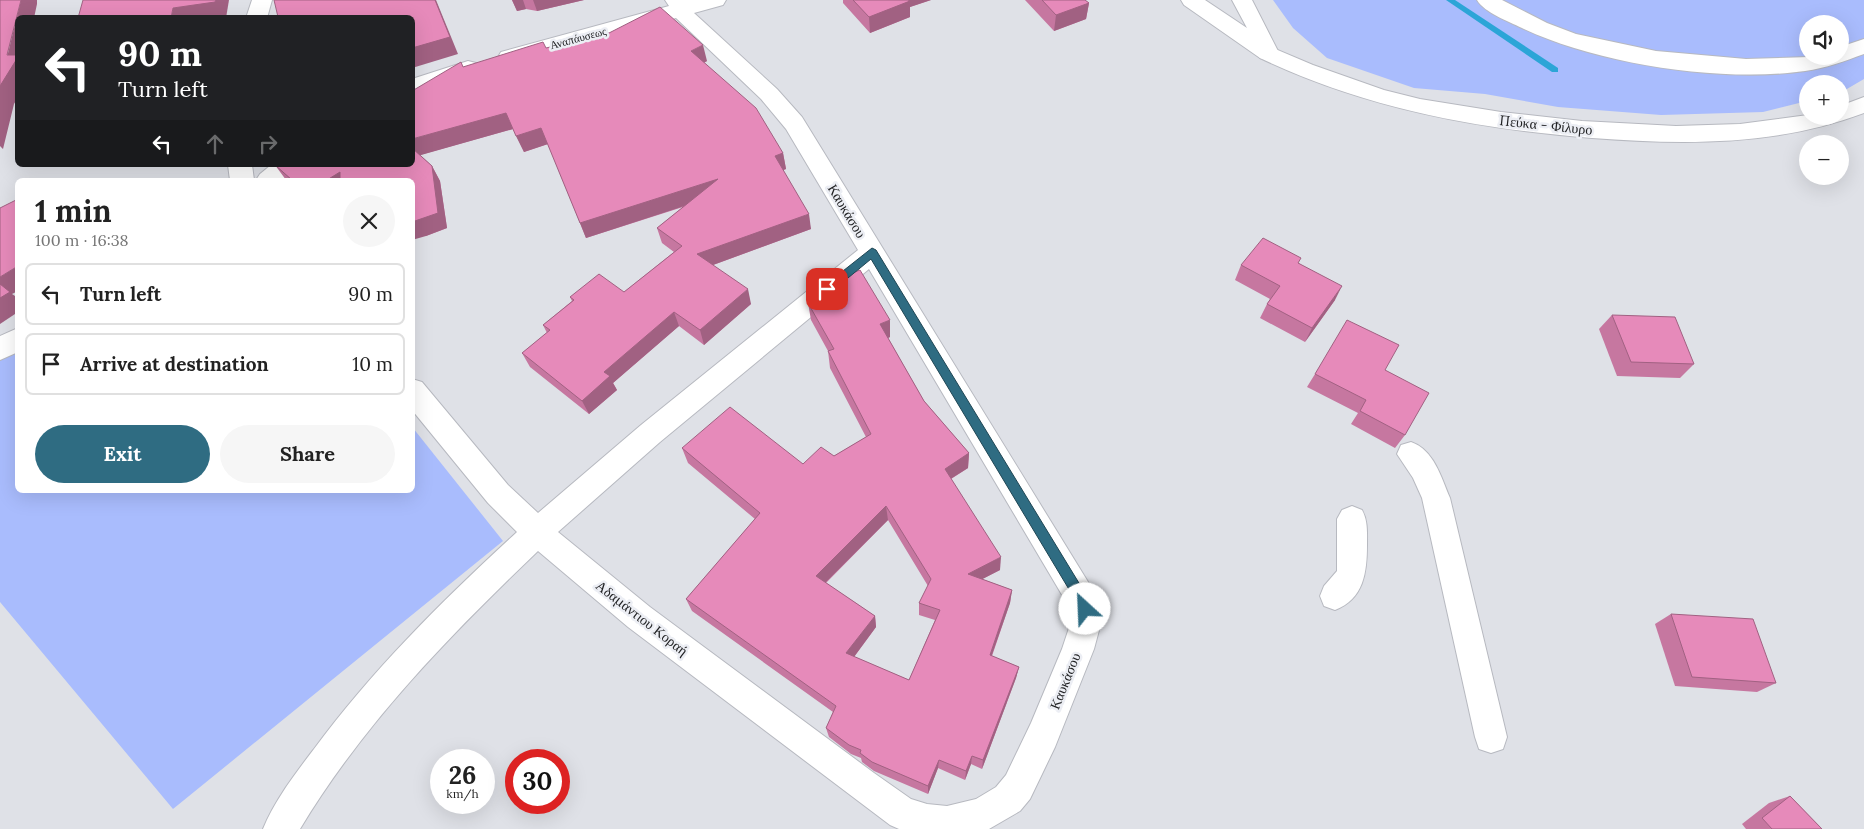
<!DOCTYPE html>
<html lang="en">
<head>
<meta charset="utf-8">
<style>
	:root { --surface:#fff; --page:#f6f6f6; --text:#222; --muted:#767676; --line:#e0e0e0; --accent:#2f6c82 }
	body { margin:0; font-family:Lora,serif; background:var(--page); color:var(--text); height:100vh; display:flex; flex-direction:column; font-size:19px; white-space:nowrap }
	* { box-sizing:border-box; margin:0 }
	p { font-size:16px; color:var(--muted) }
	.icon { flex:none; width:28px; height:28px; fill:none; stroke:currentColor; stroke-width:2; stroke-linecap:round; stroke-linejoin:round }
	.map { position:relative; flex:1; overflow:hidden }
	.drawer { position:absolute; left:15px; top:178px; width:400px; height:315px; display:flex; flex-direction:column; background:var(--surface); border-radius:8px; box-shadow:0 5px 20px #0002 }
	.drawer>* { flex:none }
	.banner { position:absolute; left:15px; top:15px; width:400px; height:152px; border-radius:8px; box-shadow:0 5px 20px #0002; background:#202124; color:#fff; overflow:hidden }
	.fabs { position:absolute; left:1799px; top:15px; display:grid; gap:10px }
	.fabs a { display:grid; place-items:center; width:50px; height:50px; border-radius:50%; background:var(--surface); box-shadow:0 5px 20px #0002; font-size:25px }
	.speed { position:absolute; left:430px; top:749px; display:flex; gap:10px; font-size:25px; font-weight:700; text-align:center }
	.speed>* { display:grid; place-content:center; width:65px; height:65px; border-radius:50%; background:var(--surface); box-shadow:0 5px 20px #0002; line-height:1 }
	.speed small { font-size:12px; font-weight:400 }
	.speed .limit { border:8px solid #d22; background:#fff; color:#111 }
	.pin { position:absolute; display:grid; place-items:center; width:42px; height:42px; color:#fff; margin:-21px; border-radius:10px; box-shadow:0 2px 8px #0006 }
	.me { position:absolute; width:55px; margin:-28px; rotate:335deg; stroke-linejoin:round; filter:drop-shadow(0 0 4px #0008) }
	.turn { display:flex; align-items:center; gap:18px; height:105px; padding:0 20px; font-size:22px }
	.turn .icon { width:65px; height:65px; stroke-width:2.5 }
	.turn b { display:block; font-size:35px; line-height:42px }
	.lanes { display:flex; align-items:center; height:48px; padding:0 20px; background:#0003; justify-content:center; gap:25px; direction:ltr }
	.lanes .off { opacity:.35 }
	.round { display:grid; place-items:center; flex:none; width:52px; height:52px; border-radius:26px; background:var(--page) }
	.overview { display:flex; align-items:center; justify-content:space-between; height:85px; padding:0 20px }
	h1 { font-size:30px; font-weight:800; line-height:38px }
	.action { display:flex; gap:10px; margin-top:auto; padding:10px 20px }
	.action a { flex:1; height:58px; border-radius:30px; background:var(--accent); color:#fff; font-size:20px; font-weight:800; line-height:58px; text-align:center }
	.action a+a { background:var(--page); color:var(--text) }
	ul { padding:0; list-style:none }
	li { display:flex; align-items:center; gap:15px; height:62px; margin:0 10px 8px; padding:0 10px; border:2px solid var(--line); border-radius:8px }
	li div { flex:1 }
	li b { display:block; font-size:19px }
	li em { font-style:normal }
	.map>svg:first-child { display:block }
	.green { fill:#a9bcfd; fill-rule:evenodd }
	.lines { fill:none; stroke-linecap:round; stroke-linejoin:round }
	.stream { fill:#2ca5d7; fill-rule:evenodd }
	.minor-casing { stroke:#b7b9c0; stroke-width:2 }
	.major-casing { stroke:#b7b9c0; stroke-width:2 }
	.minor { fill:#fff; fill-rule:evenodd }
	.major { fill:#fff; fill-rule:evenodd }
	.wall { fill:#c677a0; fill-rule:evenodd }
	.shaded-wall { fill:#a16182 }
	.building { fill:#e68aba; stroke:#a16182; fill-rule:evenodd }
	.route { fill:#2f6c82; stroke:#1f4654 }
	.labels { text-anchor:middle; stroke-width:5; stroke-linejoin:round; paint-order:stroke }
	.far-street-label { font-size:11px; fill:#212224; stroke:#eceef4 }
	.street-label { font-size:14px; fill:#212224; stroke:#eceef4 }
</style>
</head>
<body>
<div class="map">
<svg width="1864" height="829" viewBox="0 0 1864 829">
	<rect width="100%" height="100%" fill="#dfe1e7"/>
	<g class="green">
		<path d="M1273,0h591v79l-24,14v-9h-32l-1,17 -44,11 -102,3 -103,-8 -73,-13 -71,-6 -87,-30 -34,-30zM1808,24h32v32h-32z"/>
		<polygon points="17,349 18,490 412,490 413,428 503,541 173,809 0,602 0,360"/>
	</g>
	<g class="lines">
		<polygon class="stream" points="1446,0 1455,0 1558,68 1558,72 1552,72"/>
		<defs>
			<g id="minor">
				<polygon points="252,0 272,0 267,18 246,18"/>
				<path d="M665,0h61l-3,5 -29,8 83,76 25,28 291,473 9,29 -8,30 -39,98 -25,52 -10,12 -31,18h-90l-9,-4 -262,-198 -90,-76c-88,84 -175,173 -238,278h-37c12,-29 32,-55 51,-80 59,-80 130,-150 203,-217l-29,-29 -76,-93v-31l10,3 86,103 30,28 103,-88 217,-175 -72,-121 -25,-30 -85,-81 -167,46 -8,-2 -3,-5 3,-5 168,-46zM869,269l199,336 4,14 -10,30 -31,74 -25,52 -10,12 -20,12 -29,7 -20,-2 -16,-5 -37,-26 -224,-166 -92,-75 102,-90z"/>
				<polygon points="1181,0 1205,0 1247,28 1232,0 1252,0 1279,53 1276,58 1268,60 1260,58 1184,5"/>
				<path d="M1477,0h25l45,23 29,11 80,17 90,8 94,-3v-9l24,-8v15c-19,7 -38,14 -59,17 -83,12 -207,-7 -283,-43 -14,-7 -37,-15 -45,-28z"/>
				<polygon points="468,61 476,63 479,68 476,73 412,94 412,79"/>
				<polygon points="228,165 252,165 254,180 230,180"/>
				<polygon points="271,165 299,165 284,180 256,180 260,174"/>
				<polygon points="18,328 18,352 0,360 0,336"/>
				<path d="M1411,442c23,8 30,35 39,56l57,239 -4,12 -12,4 -12,-4 -4,-12 -53,-239 -9,-20 -16,-24 4,-9z"/>
				<path d="M1352,506l10,4c6,11 5,22 5,35 0,27 -3,54 -32,65l-11,-4 -4,-10 4,-10 13,-15v-52l5,-9z"/>
			</g>
			<path id="major" d="M1268,46l45,19 71,25 36,9 81,13 81,9 94,5 64,-2 68,-9 32,1v-10l24,-9v16c-87,33 -180,32 -272,25 -115,-9 -227,-30 -332,-80l-3,-5 3,-5z"/>
		</defs>
		<use href="#minor" class="minor-casing"/>
		<use href="#major" class="major-casing"/>
		<use href="#minor" class="minor"/>
		<use href="#major" class="major"/>
	</g>
	<g class="wall">
		<polygon points="512,0 584,0 537,11 526,9 517,11"/>
		<polygon points="843,0 931,0 910,7 910,17 870,33 843,3"/>
		<polygon points="1025,0 1085,0 1089,3 1086,19 1054,31"/>
		<polygon points="546,48 707,61 704,63 783,153 786,169 783,170 811,229 713,265 751,304 704,345 679,326 613,383 617,390 589,414 530,367 522,353 547,333 543,325 572,301 570,297 624,292 674,252 662,243 657,228 683,207 586,238 548,144 524,152 513,129 420,155 432,166 440,181 447,228 426,236 412,180 286,180 275,165 412,165 464,67"/>
		<polygon points="1299,263 1335,300 1305,342 1260,318 1267,304 1270,299 1235,280 1241,265"/>
		<path d="M808,303l82,34 -2,1 36,63 45,52 -1,15 -17,11 49,91 -18,9 30,11 -2,13 -18,53 27,11 -3,11 -34,91 -11,-5 -6,16 -27,-12 -10,26 -54,-23 -12,-9 -1,-4 -10,-4 -22,-17 -3,-9 7,-16 -141,-101 -6,-12 69,-80 -67,-56 -6,-15 121,16 31,-8 32,-19 -36,-69 -2,-17 -17,-31zM888,520l40,66 -9,17v12l16,5 -26,60 -55,-23 22,-30 -1,-11 -49,-33z"/>
		<polygon points="1612,315 1694,364 1680,378 1617,376 1599,329"/>
		<polygon points="1385,370 1405,435 1395,448 1351,424 1358,413 1307,387 1315,374"/>
		<polygon points="1671,614 1776,683 1757,692 1675,686 1655,624"/>
		<polygon points="1790,796 1822,829 1746,829 1742,824 1769,803"/>
	</g>
	<g class="shaded-wall">
		<polygon points="21,0 37,0 37,4 34,18 18,18 18,97 14,104 3,149 0,146 0,86"/>
		<polygon points="216,0 229,0 226,18 171,18 173,8"/>
		<polygon points="435,0 436,0 458,54 412,68 412,48"/>
		<polygon points="512,0 523,0 526,9 517,11"/>
		<polygon points="533,0 584,0 537,11"/>
		<polygon points="903,0 931,0 910,7 910,17 870,33 869,17"/>
		<polygon points="1089,3 1086,19 1054,31 1056,15"/>
		<polygon points="703,45 707,61 695,67 691,51"/>
		<polygon points="506,113 513,129 414,157 412,155 412,139"/>
		<polygon points="541,128 548,144 524,152 516,136"/>
		<polygon points="783,153 786,169 778,172 775,156"/>
		<polygon points="432,166 440,181 447,228 426,236 412,240 412,222"/>
		<polygon points="340,172 345,180 327,180"/>
		<polygon points="718,179 721,194 586,238 580,223"/>
		<polygon points="809,214 811,229 702,269 697,254"/>
		<polygon points="18,266 18,291 12,294 18,298 18,312 0,324 0,277"/>
		<polygon points="1342,286 1335,300 1305,342 1312,328"/>
		<polygon points="748,289 751,304 704,345 700,330"/>
		<polygon points="674,312 679,326 613,383 617,390 589,414 582,401 604,372"/>
		<polygon points="890,320 890,337 881,341 880,324"/>
		<polygon points="969,453 968,468 944,483 945,469"/>
		<polygon points="886,506 888,520 819,589 816,576"/>
		<polygon points="1001,557 1000,570 967,587 968,574"/>
		<polygon points="1012,590 1010,603 988,666 990,655"/>
		<polygon points="875,616 876,627 848,665 846,653"/>
		<polygon points="1019,667 1016,678 982,769 983,760"/>
		<polygon points="972,756 971,764 965,780 966,771"/>
		<polygon points="939,760 938,768 928,794 928,786"/>
	</g>
	<g class="building">
		<polygon points="0,0 21,0 7,55 18,55 18,57 0,86"/>
		<polygon points="83,0 216,0 215,2 173,8 171,18 78,18"/>
		<polygon points="274,0 435,0 450,37 412,48 412,18 275,18 278,17"/>
		<polygon points="853,0 908,0 910,1 869,17"/>
		<polygon points="1042,0 1085,0 1089,3 1056,15"/>
		<polygon points="660,7 703,45 691,51 756,108 783,153 775,156 809,214 697,254 748,289 700,330 674,312 604,372 610,376 582,401 522,353 550,330 543,325 574,300 570,297 599,274 624,292 682,246 657,228 718,179 580,223 541,128 516,136 506,113 412,139 412,91 461,62 463,67 543,42 546,48 609,33"/>
		<polygon points="412,148 432,166 438,213 412,222 412,180 340,180 340,172 327,180 292,180 275,165 412,165"/>
		<polygon points="18,199 18,266 0,277 0,208"/>
		<polygon points="1263,238 1301,258 1298,263 1342,286 1312,328 1267,304 1280,286 1241,265"/>
		<path d="M860,270l30,50 -10,4 44,77 45,52 -24,16 56,88 -33,17 44,16 -22,65 29,12 -36,93 -11,-4 -6,15 -27,-11 -11,26 -56,-24 -12,-9 1,-3 -12,-5 -23,-17 10,-22 -150,-107 74,-86 -78,-65 48,-41 73,57 18,-17 13,9 37,-22 -43,-83 6,-2 -26,-46 29,-24zM886,506l45,73 -12,24 21,7 -31,70 -63,-27 29,-37 -59,-40z"/>
		<polygon points="0,284 10,292 0,298"/>
		<polygon points="1612,315 1675,317 1694,364 1631,362"/>
		<polygon points="1347,320 1399,345 1385,370 1429,393 1405,435 1360,411 1366,400 1315,374"/>
		<polygon points="1671,614 1753,619 1776,683 1692,677"/>
		<polygon points="1790,796 1822,829 1772,829 1762,818"/>
	</g>
	<polygon class="route" points="872,248 876,250 1082,588 1091,609 1089,614 1085,615 1081,614 1073,596 871,259 831,292 824,292 824,286"/>
	<g class="labels">
		<g class="far-street-label">
			<text transform="translate(578 38) rotate(-15)" y="4">Αναπάυσεως</text>
		</g>
		<g class="street-label">
			<text transform="translate(1546 125) rotate(6)" y="5">Πεύκα - Φίλυρο</text>
			<text transform="translate(847 211) rotate(59)" y="5">Καυκάσου</text>
			<text transform="translate(642 618) rotate(38)" y="5">Αδαμάντιου Κοραή</text>
			<text transform="translate(1065 681) rotate(-68)" y="5">Καυκάσου</text>
		</g>
	</g>
</svg>
<div class="fabs">
<a><svg class="icon" aria-label="sound" viewBox="0 0 24 24"><path d="M4 9h4l5-4v14l-5-4H4zM17 9q2 3 0 6"/></svg></a>
<a>+</a>
<a>−</a>
</div>
<div class="speed"><div>26<small>km/h</small></div><div class="limit">30</div></div>
<div class="pin" style="left:827px;top:289px;background:#d93025"><svg class="icon" aria-label="arrive" viewBox="0 0 24 24"><path d="M6 21V4h12l-3 4 3 4H6"/></svg></div>
<svg class="me" style="left:1085px;top:609px" viewBox="-20 -20 40 40"><circle r="19" fill="#fff"/><path d="M0-13L10 11 0 6-10 11z" fill="#2f6c82"/></svg>
<div class="banner">
<div class="turn"><svg class="icon" aria-label="left" viewBox="0 0 24 24"><path d="M17 20v-9H6M10 6l-5 5 5 5"/></svg><div><b>90 m</b>Turn left</div></div>
<div class="lanes"><svg class="icon" aria-label="left" viewBox="0 0 24 24"><path d="M17 20v-9H6M10 6l-5 5 5 5"/></svg><svg class="icon off" aria-label="ahead" viewBox="0 0 24 24"><path d="M12 20V5M6 11l6-6 6 6"/></svg><svg class="icon off" aria-label="right" viewBox="0 0 24 24"><path d="M7 20v-9h11M14 6l5 5-5 5"/></svg></div>
</div>
<section class="drawer">
<div class="overview"><div><h1>1 min</h1><p>100 m · 16:38</p></div><a class="round"><svg class="icon" aria-label="close" viewBox="0 0 24 24"><path d="M6 6l12 12M18 6L6 18"/></svg></a></div>
<ul>
<li><svg class="icon" aria-label="left" viewBox="0 0 24 24"><path d="M17 20v-9H6M10 6l-5 5 5 5"/></svg><div><b>Turn left</b></div><em>90 m</em></li>
<li><svg class="icon" aria-label="arrive" viewBox="0 0 24 24"><path d="M6 21V4h12l-3 4 3 4H6"/></svg><div><b>Arrive at destination</b></div><em>10 m</em></li>
</ul>
<div class="action"><a>Exit</a><a>Share</a></div>
</section>
</div>
</body>
</html>
